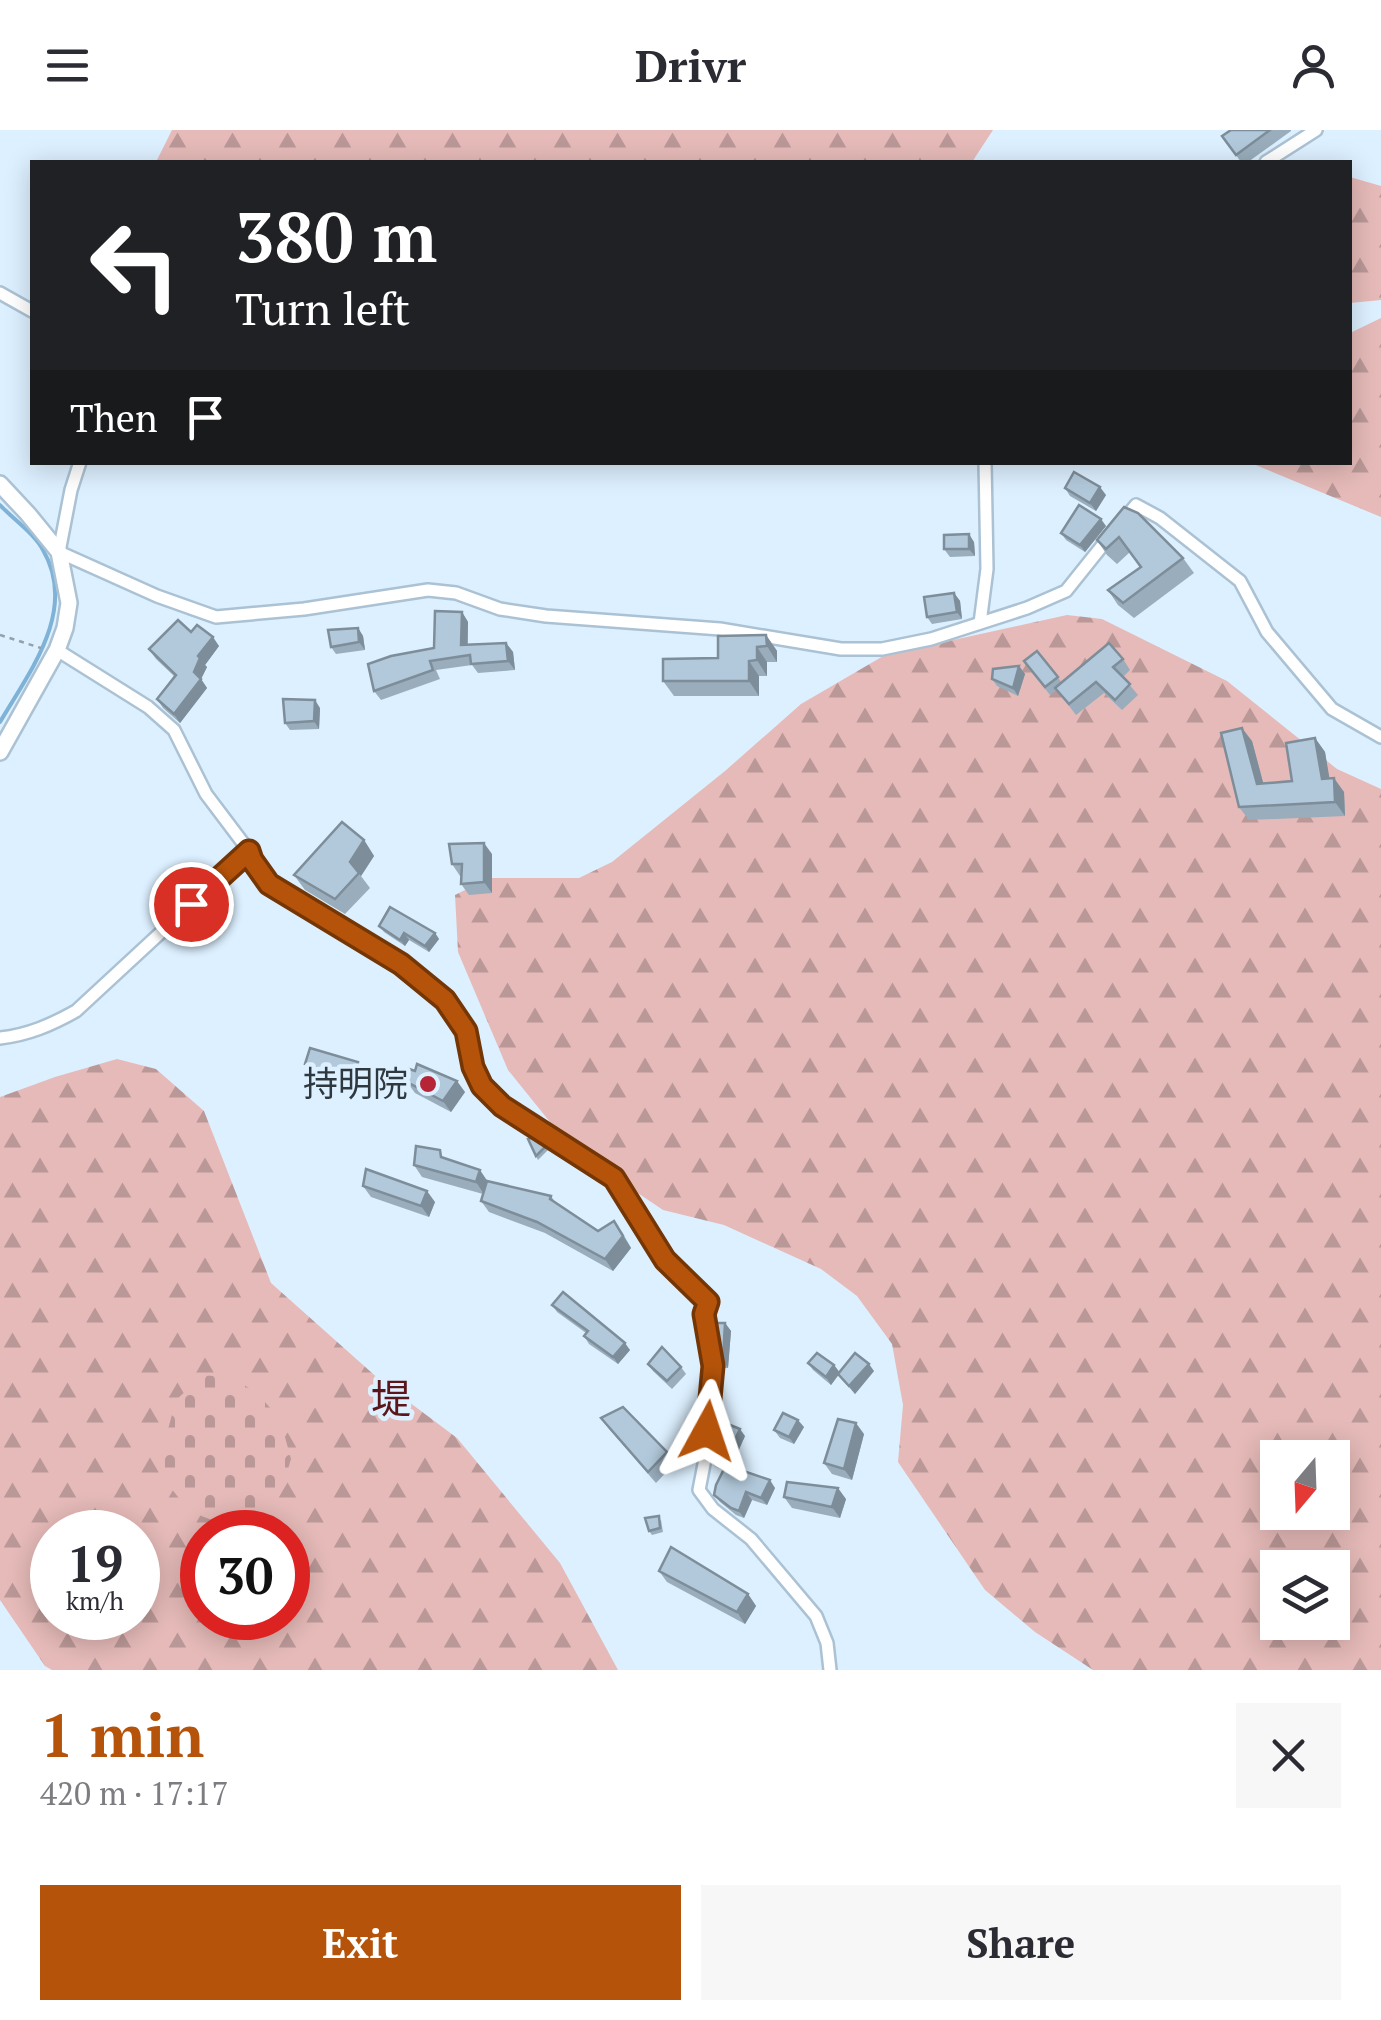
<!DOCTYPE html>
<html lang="en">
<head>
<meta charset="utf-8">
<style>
	:root { --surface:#fff; --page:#f7f7f7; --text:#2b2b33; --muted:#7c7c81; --accent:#b45309 }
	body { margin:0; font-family:"PT Serif","Noto Sans JP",serif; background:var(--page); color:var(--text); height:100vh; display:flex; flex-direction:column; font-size:38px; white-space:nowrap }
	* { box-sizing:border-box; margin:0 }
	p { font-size:32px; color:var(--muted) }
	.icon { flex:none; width:55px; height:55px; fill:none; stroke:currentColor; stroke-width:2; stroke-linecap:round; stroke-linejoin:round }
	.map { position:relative; height:1540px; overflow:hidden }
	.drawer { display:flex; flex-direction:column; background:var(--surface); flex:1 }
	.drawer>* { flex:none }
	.guide { position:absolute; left:30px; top:30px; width:1322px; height:305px; border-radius:0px; box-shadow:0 5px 25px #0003; background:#202124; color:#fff; overflow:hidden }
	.needle { width:65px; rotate:199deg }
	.buttons { position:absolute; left:1260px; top:1310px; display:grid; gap:20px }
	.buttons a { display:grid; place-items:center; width:90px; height:90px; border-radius:0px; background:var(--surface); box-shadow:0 5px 25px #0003; font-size:50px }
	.speed { position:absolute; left:30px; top:1380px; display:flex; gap:20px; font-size:50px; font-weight:700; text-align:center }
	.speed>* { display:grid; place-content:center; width:130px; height:130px; border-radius:50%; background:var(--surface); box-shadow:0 5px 25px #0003; line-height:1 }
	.speed small { font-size:25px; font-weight:400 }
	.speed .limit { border:15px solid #d22; background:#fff; color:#111 }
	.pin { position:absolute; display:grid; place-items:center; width:85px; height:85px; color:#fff; margin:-42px; border:5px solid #fff; border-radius:50%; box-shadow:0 2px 10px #0007 }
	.me { position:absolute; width:110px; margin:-55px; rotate:5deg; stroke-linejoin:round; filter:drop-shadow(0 0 8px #0008) }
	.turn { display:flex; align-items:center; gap:35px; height:210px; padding:0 40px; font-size:45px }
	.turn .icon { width:130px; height:130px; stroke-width:2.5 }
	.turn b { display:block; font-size:70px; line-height:85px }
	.then { display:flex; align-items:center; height:95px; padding:0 40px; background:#0003; gap:20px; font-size:38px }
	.round { display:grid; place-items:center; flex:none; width:105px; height:105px; border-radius:0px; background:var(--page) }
	.overview { display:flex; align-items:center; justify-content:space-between; height:170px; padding:0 40px }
	h1 { font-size:60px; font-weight:700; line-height:75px; color:var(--accent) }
	.button { display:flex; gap:20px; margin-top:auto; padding:20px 40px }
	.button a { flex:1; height:115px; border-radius:0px; background:var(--accent); color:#fff; font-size:40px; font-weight:700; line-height:115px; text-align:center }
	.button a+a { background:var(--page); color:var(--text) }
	header { display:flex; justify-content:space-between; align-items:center; height:130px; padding:0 40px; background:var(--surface); font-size:45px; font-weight:700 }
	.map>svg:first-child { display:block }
	.forest { fill:url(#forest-firs); fill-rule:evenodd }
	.cemetery { fill:url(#cemetery-stones) }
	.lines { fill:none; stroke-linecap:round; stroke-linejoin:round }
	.stream { stroke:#7fb2d7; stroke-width:4 }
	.minor-casing { stroke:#abc2d4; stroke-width:16 }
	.tertiary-casing { stroke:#abc2d4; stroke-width:20 }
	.path { stroke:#91a0ab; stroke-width:2.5; stroke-dasharray:5 5; stroke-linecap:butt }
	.minor { stroke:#fff; stroke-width:11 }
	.tertiary { stroke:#fff; stroke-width:15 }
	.wall { fill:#99adbc }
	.shaded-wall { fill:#7d8d99 }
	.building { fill:#b2c9db; stroke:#7d8d99; stroke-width:2.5 }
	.route-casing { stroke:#753606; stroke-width:25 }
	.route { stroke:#b45309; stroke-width:18 }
	.poi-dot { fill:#b62535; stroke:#ddf0ff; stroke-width:4 }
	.labels { text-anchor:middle; stroke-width:9; stroke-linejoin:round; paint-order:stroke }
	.poi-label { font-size:35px; fill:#2f383f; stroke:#ddf0ff; text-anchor:end }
	.quarter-label { font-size:40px; fill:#5b161a; stroke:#ddf0ff }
</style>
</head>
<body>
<header><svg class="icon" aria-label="menu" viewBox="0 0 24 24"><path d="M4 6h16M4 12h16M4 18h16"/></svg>Drivr<svg class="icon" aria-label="person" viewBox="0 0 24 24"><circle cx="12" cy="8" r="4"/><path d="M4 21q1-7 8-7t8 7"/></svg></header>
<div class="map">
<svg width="1381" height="1540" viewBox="0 0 1381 1540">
	<defs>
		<pattern id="forest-firs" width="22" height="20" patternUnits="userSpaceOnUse" patternTransform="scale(2.5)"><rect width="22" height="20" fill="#e5bab8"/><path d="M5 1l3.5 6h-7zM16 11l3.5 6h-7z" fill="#ba9897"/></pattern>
		<pattern id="cemetery-stones" width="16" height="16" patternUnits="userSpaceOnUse" patternTransform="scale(2.5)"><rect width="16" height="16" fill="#e5bab8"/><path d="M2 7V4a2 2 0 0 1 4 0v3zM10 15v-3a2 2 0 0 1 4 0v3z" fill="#ba9897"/></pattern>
	</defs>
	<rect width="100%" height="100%" fill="#ddf0ff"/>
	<g class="forest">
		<polygon points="172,0 993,0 972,32 156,32"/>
		<polygon points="1350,47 1381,56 1381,170 1350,173"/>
		<polygon points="1381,188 1381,387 1251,333 1350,332 1350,203"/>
		<path d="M1067,485l35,4 125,62 110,88 44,20v881h-288l-58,-38 -50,-42 -87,-128 5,-57 -11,-61 -35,-48 -36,-27 -97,-44 -61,-15 -92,-62 -63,-78 -50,-118 -3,-57 34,-17h90l33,-16 113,-91 76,-67 84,-49zM1278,1328h54v54h-54zM1278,1438h54v54h-54z"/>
		<path d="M117,929l39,10 48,42 67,172 110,98 76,57 103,125 58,107h-566l-7,-4 -45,-66v-503l55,-20zM52,1402h86v86h-86zM202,1402h86v86h-86z"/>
	</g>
	<polygon class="cemetery" points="203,1245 232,1248 256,1262 280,1289 291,1329 280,1365 247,1402 242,1402 189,1381 160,1344 161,1325 176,1270"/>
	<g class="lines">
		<g class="stream">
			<path d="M0,375c13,14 35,29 43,45 35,60 -13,121 -43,172"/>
			<polyline points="188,483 212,491"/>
		</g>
		<defs>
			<g id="minor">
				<polyline points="1266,32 1316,0"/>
				<polyline points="0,163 32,181"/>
				<polyline points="80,332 71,360 59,422 157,466 216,487 304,479 428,460 456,463 500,479 546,486 720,499 841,519 882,519 931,509 1027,478 1066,461 1110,406"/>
				<polyline points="1122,392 1136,375 1160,388 1240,451 1267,502 1332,579 1381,607"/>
				<polyline points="980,493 987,439 985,332"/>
				<polyline points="57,520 148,577 174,600 206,664 249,721 252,730 269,754 401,834 445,871 466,901 473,937 482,956 502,975 615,1047 622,1057 665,1130 708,1172 704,1184 713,1237 705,1329 699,1360 713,1379 751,1409 816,1486 827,1513 830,1540"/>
				<path d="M0,908c28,-3 51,-13 76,-27l173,-160"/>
			</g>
			<polyline id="tertiary" points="0,354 28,384 59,422 69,473 65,498 57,520 0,622"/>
		</defs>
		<use href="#minor" class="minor-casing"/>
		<use href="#tertiary" class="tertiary-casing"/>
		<polyline class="path" points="0,505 41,518"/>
		<use href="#minor" class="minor"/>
		<use href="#tertiary" class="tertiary"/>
	</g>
	<g class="wall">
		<polygon points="1231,0 1291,0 1291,1 1248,32 1241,32 1222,6"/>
		<polygon points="1065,358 1106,365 1096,381 1070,366"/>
		<polygon points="1124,377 1183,428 1194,443 1134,488 1118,475 1108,460 1140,437 1130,422 1117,434 1107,425 1097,410"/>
		<polygon points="1106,396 1085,422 1066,410 1061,403"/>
		<polygon points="974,412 975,426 950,427 944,419"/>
		<polygon points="954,463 960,471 962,489 932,494 927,487"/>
		<polygon points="462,482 468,492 468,514 506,513 513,522 515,540 478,543 472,535 436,540 440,549 381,570 374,561 434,518"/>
		<polygon points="358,498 363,506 365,520 336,524 331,517"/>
		<polygon points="191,502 219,516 205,535 207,537 201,549 207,558 180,593 163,578 157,569 174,546 156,529 149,519"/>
		<polygon points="766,505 777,521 777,532 767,532 767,546 759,546 759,566 674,566 663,551 718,528"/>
		<polygon points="1037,521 1062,553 1123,529 1130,540 1123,547 1138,565 1122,580 1104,563 1076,585 1057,560 1050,565 1029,539"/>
		<polygon points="1019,536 1025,544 1018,566 997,556 992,549"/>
		<polygon points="320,578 319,599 290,600 285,593"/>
		<polygon points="1315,608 1325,622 1329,649 1344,662 1345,686 1249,690 1239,677 1252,611 1263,653 1292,651"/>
		<polygon points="364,710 374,726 361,746 370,758 345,784 305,760 294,745"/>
		<polygon points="492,724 492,763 469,765 461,754 462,746 460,746 452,734"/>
		<polygon points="379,796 435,803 439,809 429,822 409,810 405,816 384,802"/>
		<polygon points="305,934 366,943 361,962 313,946"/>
		<polygon points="407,952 465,962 451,982 415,963"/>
		<polygon points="536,1006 548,1020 538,1030 536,1026"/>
		<polygon points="447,1029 488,1051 551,1066 555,1072 598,1101 622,1102 631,1118 613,1141 545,1103 489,1082 481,1071 483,1064 422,1047 414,1035"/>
		<polygon points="363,1056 435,1072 429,1087 371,1067"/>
		<polygon points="552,1175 630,1220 618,1234 589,1214 584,1206 586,1203 557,1182"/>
		<polygon points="725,1193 731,1201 728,1238 722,1238 717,1230"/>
		<polygon points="808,1233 834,1235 840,1243 874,1241 855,1264 838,1245 831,1255 813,1240"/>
		<polygon points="648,1234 681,1237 686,1244 672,1259 653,1241"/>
		<polygon points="601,1288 667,1322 675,1333 656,1353 609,1299"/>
		<polygon points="804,1297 794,1314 780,1308 774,1300"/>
		<polygon points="864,1304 852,1350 832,1344 824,1333"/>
		<polygon points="745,1306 731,1337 775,1358 767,1375 752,1370 744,1388 736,1385 720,1372 714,1365 723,1341 713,1335 708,1327"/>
		<polygon points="784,1367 846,1369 840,1388 792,1378"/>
		<polygon points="661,1390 663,1402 652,1405 649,1401"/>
		<polygon points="659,1441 748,1464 756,1476 745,1494 667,1452"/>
	</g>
	<g class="shaded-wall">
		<polygon points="1100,357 1106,365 1096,381 1090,373"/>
		<polygon points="1101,389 1106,396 1085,422 1080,415"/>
		<polygon points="969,404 974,412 975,426 969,419"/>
		<polygon points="954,463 960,471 962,489 957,482"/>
		<polygon points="462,482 468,492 467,524 461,515"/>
		<polygon points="358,498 363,506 365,520 359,512"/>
		<polygon points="766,505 777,521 777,532 767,516"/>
		<polygon points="213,507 219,516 205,535 207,537 201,549 207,558 180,593 174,584 194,542 198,526"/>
		<polygon points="506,513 513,522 515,540 508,531"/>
		<polygon points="757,517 767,532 767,546 757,530"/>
		<polygon points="749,531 759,546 759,566 749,551"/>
		<polygon points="1019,536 1025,544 1018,566 1013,558"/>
		<polygon points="315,570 320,578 319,599 314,591"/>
		<polygon points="1242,598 1252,611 1267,667 1257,654"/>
		<polygon points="1315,608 1325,622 1332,663 1322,649"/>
		<polygon points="1334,648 1344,662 1345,686 1335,672"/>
		<polygon points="364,710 374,726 361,746 350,732"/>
		<polygon points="484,713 492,724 492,763 484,752"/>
		<polygon points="404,803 409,810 405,816 400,810"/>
		<polygon points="435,803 439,809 429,822 425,816"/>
		<polygon points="358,932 366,943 361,962 353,951"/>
		<polygon points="457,951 465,962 451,982 443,971"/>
		<polygon points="480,1040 488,1052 484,1064 476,1052"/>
		<polygon points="427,1061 435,1072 429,1087 421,1076"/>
		<polygon points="614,1091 631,1118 613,1141 605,1129"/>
		<polygon points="725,1193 731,1201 728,1238 723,1230"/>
		<polygon points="625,1213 630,1220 618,1234 613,1227"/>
		<polygon points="869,1234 874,1241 855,1264 849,1256"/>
		<polygon points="834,1235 840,1243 831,1255 826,1247"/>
		<polygon points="798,1290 804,1297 794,1314 789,1307"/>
		<polygon points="856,1293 864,1304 852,1350 844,1339"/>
		<polygon points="740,1299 745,1306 728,1344 722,1336"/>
		<polygon points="770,1350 775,1358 767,1375 761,1368"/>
		<polygon points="838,1358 846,1369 840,1388 832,1377"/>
		<polygon points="746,1362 752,1370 744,1388 739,1381"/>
		<polygon points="748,1464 756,1476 745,1494 737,1482"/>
	</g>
	<g class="building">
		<polygon points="1231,0 1270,0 1236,25 1222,6"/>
		<polygon points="1074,342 1100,357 1090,373 1065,358"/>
		<polygon points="1079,375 1101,389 1080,415 1061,403"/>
		<polygon points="1124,377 1138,383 1183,428 1123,473 1108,460 1141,437 1119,407 1106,419 1097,410"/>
		<polygon points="969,404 969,419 944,419 944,405"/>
		<polygon points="954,463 957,482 927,487 924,467"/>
		<polygon points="435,481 462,482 461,515 506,513 508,531 471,534 470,525 430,531 433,540 374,561 368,534 391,526 434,518"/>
		<polygon points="178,490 191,502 197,495 213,507 198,526 200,528 194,542 201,549 174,584 157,569 176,545 149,519"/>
		<polygon points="358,498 359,512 331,517 328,500"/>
		<polygon points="766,505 767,516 757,517 757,530 749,531 749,551 663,551 663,529 718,528 718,506"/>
		<polygon points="1109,513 1123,529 1113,537 1130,554 1115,570 1096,552 1069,574 1055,558"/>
		<polygon points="1037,521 1058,547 1045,557 1024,531"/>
		<polygon points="1019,536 1013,558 992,549 993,539"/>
		<polygon points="283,569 315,570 314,591 285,593"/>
		<polygon points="1242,598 1257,654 1292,651 1286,613 1315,608 1322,649 1334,648 1335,672 1239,677 1221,603"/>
		<polygon points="342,692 364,710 350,732 359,743 335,769 294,745"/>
		<polygon points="484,713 484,752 461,754 462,734 452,734 449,714"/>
		<polygon points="390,777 435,803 425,816 404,803 400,810 379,796"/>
		<polygon points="310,918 358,932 353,951 305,934"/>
		<polygon points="417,934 457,951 443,971 407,952 409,939 415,941"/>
		<polygon points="536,1006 546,1016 536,1026 528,1009"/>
		<polygon points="416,1016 440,1020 441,1027 480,1040 476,1052 414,1035"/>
		<polygon points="366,1039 427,1061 421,1076 363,1056"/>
		<polygon points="487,1051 551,1066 550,1069 598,1101 614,1091 623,1106 605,1129 537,1092 481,1071"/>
		<polygon points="563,1162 625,1213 613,1227 584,1206 588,1201 552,1175"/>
		<polygon points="714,1193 725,1193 723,1230 717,1230"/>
		<polygon points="662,1217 681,1237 667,1251 648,1234"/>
		<polygon points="817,1223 834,1235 826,1247 808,1233"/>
		<polygon points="855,1223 869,1234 849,1256 838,1244"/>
		<polygon points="623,1277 667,1322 648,1342 601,1288"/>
		<polygon points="783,1283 798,1290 789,1307 774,1300"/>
		<polygon points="838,1289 856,1293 844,1339 824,1333"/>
		<polygon points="720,1291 740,1299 722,1336 708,1327 710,1315"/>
		<polygon points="726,1335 770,1350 761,1368 746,1362 739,1381 731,1378 714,1365 716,1355"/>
		<polygon points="787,1352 838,1358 832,1377 784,1367"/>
		<polygon points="659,1386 660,1398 649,1401 645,1388"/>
		<polygon points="671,1417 748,1464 737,1482 659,1441"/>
	</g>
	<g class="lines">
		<defs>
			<polyline id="route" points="191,774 249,721 252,730 269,754 401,834 445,870 466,901 473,937 482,956 502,976 614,1048 665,1130 708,1172 704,1184 713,1236 707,1301"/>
		</defs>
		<use href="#route" class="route-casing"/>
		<use href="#route" class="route"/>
	</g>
	<circle class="poi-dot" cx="428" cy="954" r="10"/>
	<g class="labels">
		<g class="poi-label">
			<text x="408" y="966">持明院</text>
		</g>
		<g class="quarter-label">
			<text x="391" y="1283">堤</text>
		</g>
	</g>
</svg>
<div class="buttons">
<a><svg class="needle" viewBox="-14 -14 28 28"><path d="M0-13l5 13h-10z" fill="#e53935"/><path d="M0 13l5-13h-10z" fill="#7c7c81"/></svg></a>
<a><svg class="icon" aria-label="layers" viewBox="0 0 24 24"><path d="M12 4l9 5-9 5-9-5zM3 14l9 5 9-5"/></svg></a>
</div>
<div class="speed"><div>19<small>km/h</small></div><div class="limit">30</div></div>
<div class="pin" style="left:191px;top:774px;background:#d93025"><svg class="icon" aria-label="arrive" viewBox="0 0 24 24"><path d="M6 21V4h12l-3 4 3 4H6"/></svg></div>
<svg class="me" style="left:707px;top:1301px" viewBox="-20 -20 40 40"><path d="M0-17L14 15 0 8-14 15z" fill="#b45309" stroke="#fff" stroke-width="4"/></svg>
<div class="guide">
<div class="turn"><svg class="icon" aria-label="left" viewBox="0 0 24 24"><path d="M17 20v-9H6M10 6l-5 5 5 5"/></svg><div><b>380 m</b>Turn left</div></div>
<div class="then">Then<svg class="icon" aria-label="arrive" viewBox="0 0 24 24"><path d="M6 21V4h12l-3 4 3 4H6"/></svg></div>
</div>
</div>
<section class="drawer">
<div class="overview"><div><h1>1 min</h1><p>420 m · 17:17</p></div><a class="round"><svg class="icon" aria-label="close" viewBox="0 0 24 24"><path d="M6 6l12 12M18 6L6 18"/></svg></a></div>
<div class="button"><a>Exit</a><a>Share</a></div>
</section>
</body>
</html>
